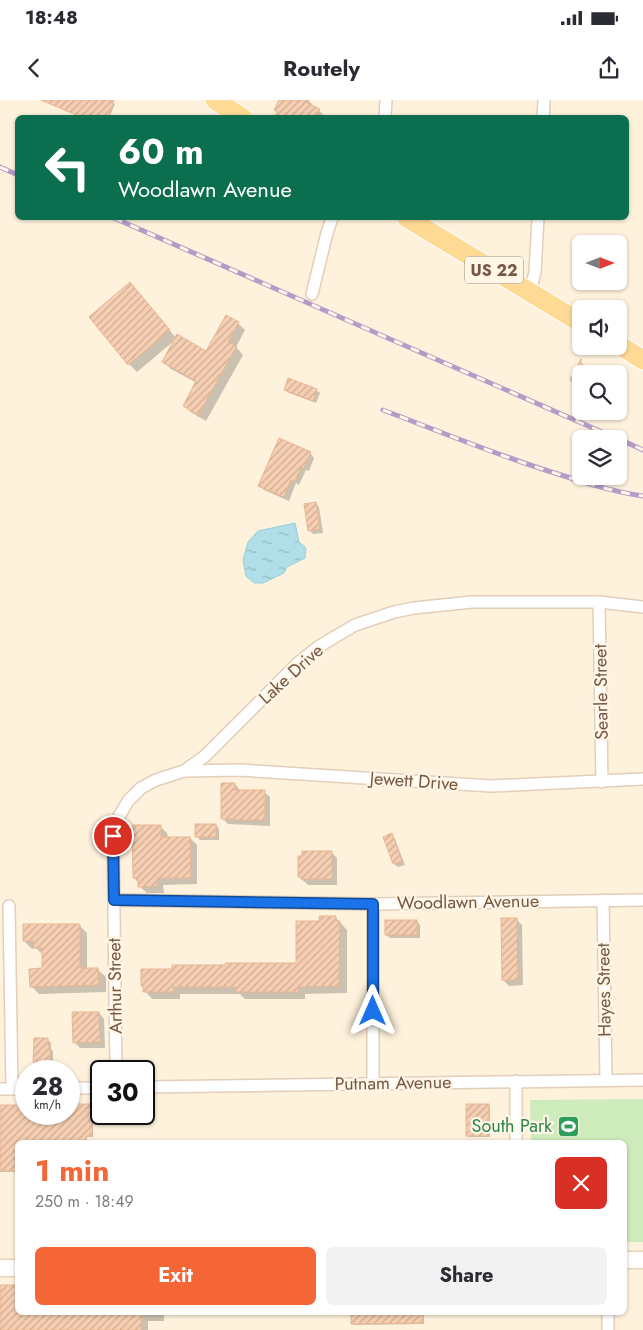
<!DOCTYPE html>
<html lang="en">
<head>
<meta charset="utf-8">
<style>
	:root { --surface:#fff; --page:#f2f2f3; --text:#2b2b33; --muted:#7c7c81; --accent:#f46636 }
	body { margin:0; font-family:Jost,sans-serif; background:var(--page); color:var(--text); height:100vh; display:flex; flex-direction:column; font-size:19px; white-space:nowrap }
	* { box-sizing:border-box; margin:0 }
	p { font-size:16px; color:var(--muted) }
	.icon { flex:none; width:28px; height:28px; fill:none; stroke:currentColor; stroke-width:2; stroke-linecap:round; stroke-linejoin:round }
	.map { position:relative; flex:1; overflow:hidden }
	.sheet { position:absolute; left:15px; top:1040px; width:612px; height:175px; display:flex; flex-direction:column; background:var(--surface); border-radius:8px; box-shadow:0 1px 4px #0004 }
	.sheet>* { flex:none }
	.guide { position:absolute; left:15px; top:15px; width:614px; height:105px; border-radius:8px; box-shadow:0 1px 4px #0004; background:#0b6e4f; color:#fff; overflow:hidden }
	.needle { width:32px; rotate:90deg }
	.tools { position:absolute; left:572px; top:135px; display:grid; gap:10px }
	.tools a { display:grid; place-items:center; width:55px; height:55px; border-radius:8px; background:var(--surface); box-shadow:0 1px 4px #0004; font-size:25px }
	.speed { position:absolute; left:15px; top:960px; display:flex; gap:10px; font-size:25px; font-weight:700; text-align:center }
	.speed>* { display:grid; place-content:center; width:65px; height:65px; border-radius:50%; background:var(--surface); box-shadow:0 1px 4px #0004; line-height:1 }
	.speed small { font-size:12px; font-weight:400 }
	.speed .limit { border:2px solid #111; border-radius:8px; background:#fff; color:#111 }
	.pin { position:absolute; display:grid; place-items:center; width:42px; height:42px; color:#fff; margin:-21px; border:2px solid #fff; border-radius:50%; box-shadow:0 1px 5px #0007 }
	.me { position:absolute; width:55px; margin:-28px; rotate:0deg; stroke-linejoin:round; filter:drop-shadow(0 0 4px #0008) }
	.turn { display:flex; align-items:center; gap:18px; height:105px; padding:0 20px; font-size:22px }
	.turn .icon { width:65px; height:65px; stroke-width:2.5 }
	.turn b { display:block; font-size:35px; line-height:42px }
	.round { display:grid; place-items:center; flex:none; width:52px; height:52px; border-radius:8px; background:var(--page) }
	.overview { display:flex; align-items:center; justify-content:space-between; height:85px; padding:0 20px }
	h1 { font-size:30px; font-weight:700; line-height:38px; color:var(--accent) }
	.action { display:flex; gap:10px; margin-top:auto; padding:10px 20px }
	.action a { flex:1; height:58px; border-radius:8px; background:var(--accent); color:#fff; font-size:20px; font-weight:700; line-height:58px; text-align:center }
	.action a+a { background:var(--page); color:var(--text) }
	.status { display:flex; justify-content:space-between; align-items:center; height:35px; padding:0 25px; background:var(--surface); direction:ltr }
	.status svg { height:14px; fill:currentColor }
	header { display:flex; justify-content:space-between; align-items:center; height:65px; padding:0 20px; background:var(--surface); font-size:22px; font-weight:700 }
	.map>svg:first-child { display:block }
	.green { fill:#ceecbb }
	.water { fill:url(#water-ripples); stroke:#96cfdc }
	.shadow { fill:#0003 }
	.building { fill:url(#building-hatch); stroke:#eab691 }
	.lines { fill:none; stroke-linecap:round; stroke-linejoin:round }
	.street-casing { stroke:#e3ceb9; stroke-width:14 }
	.secondary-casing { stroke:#ead1b8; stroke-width:19 }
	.primary-casing { stroke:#fff; stroke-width:21 }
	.street { stroke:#fff; stroke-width:11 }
	.secondary { stroke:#fff; stroke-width:16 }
	.primary { stroke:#ffda94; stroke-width:19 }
	.rail-casing { stroke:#b59cc7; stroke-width:5 }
	.rail { stroke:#fff6e6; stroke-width:3; stroke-dasharray:9; stroke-linecap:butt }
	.route-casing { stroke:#114b97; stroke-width:12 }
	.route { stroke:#1a73e8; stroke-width:9 }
	.labels { text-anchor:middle; stroke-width:4.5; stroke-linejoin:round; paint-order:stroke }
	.shield { fill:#fff6e6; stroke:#9f8775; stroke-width:1 }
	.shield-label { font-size:16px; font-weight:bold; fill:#765744 }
	.street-label { font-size:18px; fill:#765744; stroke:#fff6e6 }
	.leisure-label { font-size:18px; fill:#27864d; stroke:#fff6e6; text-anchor:end }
</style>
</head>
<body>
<div class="status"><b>18:48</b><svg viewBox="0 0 49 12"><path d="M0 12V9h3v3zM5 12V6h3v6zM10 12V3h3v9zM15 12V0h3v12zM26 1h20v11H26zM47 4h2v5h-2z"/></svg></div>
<header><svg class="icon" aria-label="back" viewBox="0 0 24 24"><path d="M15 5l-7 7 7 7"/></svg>Routely<svg class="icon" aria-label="share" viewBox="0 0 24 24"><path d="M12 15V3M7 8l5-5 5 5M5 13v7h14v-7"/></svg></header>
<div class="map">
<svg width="643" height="1230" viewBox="0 0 643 1230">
	<defs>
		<pattern id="water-ripples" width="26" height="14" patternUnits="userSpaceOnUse" patternTransform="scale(1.25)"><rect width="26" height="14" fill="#b1dfe9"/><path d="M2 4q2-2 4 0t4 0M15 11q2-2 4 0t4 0" fill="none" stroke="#95b8be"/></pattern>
		<pattern id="building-hatch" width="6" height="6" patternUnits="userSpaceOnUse" patternTransform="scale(1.25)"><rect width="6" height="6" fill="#f6cfb3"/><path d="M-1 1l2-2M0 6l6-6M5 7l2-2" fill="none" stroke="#ccab93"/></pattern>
	</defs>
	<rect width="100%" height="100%" fill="#fef2dd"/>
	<polygon class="green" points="643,999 643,1142 625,1142 625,1042 531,1042 530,1000"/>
	<polygon class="water" points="295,423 299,442 306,448 305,458 287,467 284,473 263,483 254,483 246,476 243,460 248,442 258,431"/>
	<g class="shadow">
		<polygon points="48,0 106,0 115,4 109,18 84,18 49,3"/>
		<polygon points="280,0 307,0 312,4 311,6 323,14 321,18 278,18"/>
		<polygon points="138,192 176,238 207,252 238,223 245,230 236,247 243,255 206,321 192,313 184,306 197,283 171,269 164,262 175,240 137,272 129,264"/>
		<polygon points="285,290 316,290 320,293 316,303 289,293"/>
		<polygon points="310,353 314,358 309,371 306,370 299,385 296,383 289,401 264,390 260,386"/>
		<polygon points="315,403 319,407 323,433 313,434 310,431"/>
		<polygon points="235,684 241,692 264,692 270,697 270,726 228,724 222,718"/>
		<polygon points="216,725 219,729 219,740 200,740 196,736"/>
		<polygon points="160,726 167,733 168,738 190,738 197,745 197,784 163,785 164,793 147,793 139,786 139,783 134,778"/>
		<polygon points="392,735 395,739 405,765 398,767 394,764"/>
		<polygon points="331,752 337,758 337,785 308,785 299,777"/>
		<polygon points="336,818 347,830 347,893 305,894 305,899 245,899 240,894 180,894 180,899 152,899 145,891 142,886 297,864 320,822"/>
		<polygon points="516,819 522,825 523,885 509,886 503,880"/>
		<polygon points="417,821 420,825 420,838 390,838 386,835"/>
		<polygon points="79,825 87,833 87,870 98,870 106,877 106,892 39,894 31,886 44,870 43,855 36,848 32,849 24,841"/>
		<polygon points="99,913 104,919 105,948 80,948 74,942"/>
		<polygon points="47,939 51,943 51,949 53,951 53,966 50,966 50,969 40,969 34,962 36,940"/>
		<polygon points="488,1005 490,1006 490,1037 469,1037 467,1036"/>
		<polygon points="0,1006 26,1006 26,1014 69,1014 69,1006 92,1006 93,1007 93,1037 87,1037 87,1042 18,1042 18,1072 0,1072"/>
		<polygon points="0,1186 18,1212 164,1212 164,1221 148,1221 148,1230 0,1230"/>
		<polygon points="352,1212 424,1212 424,1224 354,1225 352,1224"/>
	</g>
	<g class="building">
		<polygon points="41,0 114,0 108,18 83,18"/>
		<polygon points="279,0 309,0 307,3 320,9 316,18 274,18 277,12 274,10"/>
		<polygon points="130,182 170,230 128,265 89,217"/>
		<polygon points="226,215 239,222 228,242 237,246 198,315 183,306 196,281 162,262 177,234 206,251"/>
		<polygon points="581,259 581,264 601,274 581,274 581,286 570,280"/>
		<polygon points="288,278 317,289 313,301 284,290"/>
		<polygon points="279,338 311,352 304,368 301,367 295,381 291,380 284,397 258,386"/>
		<polygon points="316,402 320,429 308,431 304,404"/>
		<polygon points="221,683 235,683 235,690 265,690 265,720 234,720 234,719 221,719"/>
		<rect x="195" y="724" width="21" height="13"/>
		<polygon points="132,725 161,725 161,737 190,737 191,778 157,778 157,786 138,787 138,778 133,778"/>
		<polygon points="392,733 402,761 393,764 383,737"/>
		<polygon points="302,751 332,751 332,779 301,779 301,777 298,777 298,756 302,756"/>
		<polygon points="319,816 336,816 336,821 340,821 339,886 298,887 298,892 236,892 236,887 173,887 173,892 143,892 143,886 141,886 141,869 172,869 172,865 225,865 225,863 296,863 296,821 319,821"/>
		<polygon points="501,818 517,818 518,880 502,880"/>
		<rect x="385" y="820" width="32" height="15"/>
		<polygon points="23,824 80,824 80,868 98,868 99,885 30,887 29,869 42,868 42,848 34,848 33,841 23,841"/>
		<polygon points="72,912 99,912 100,942 73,943"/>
		<polygon points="34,938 48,938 48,946 50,946 50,963 47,963 47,966 36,966 36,962 33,962"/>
		<polygon points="69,1004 92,1004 92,1036 86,1036 86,1042 18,1042 18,1071 0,1071 0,1005 26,1005 26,1014 69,1014"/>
		<rect x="466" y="1004" width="23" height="32"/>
		<polygon points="0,1185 18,1185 18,1212 141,1212 141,1230 0,1230"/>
		<polygon points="351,1212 423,1212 423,1223 351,1224"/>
	</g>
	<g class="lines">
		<defs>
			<g id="street">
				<polyline points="385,18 386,0"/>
				<polyline points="543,18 544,0"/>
				<polyline points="530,192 535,172 538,118"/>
				<polyline points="312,194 327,133 332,118"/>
				<polyline points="599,502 602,682"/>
				<polyline points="184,671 240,670 491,686 643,679"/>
				<polyline points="114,800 373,804 643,800"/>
				<polyline points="603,800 606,980"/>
				<polyline points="9,806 12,989"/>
				<polyline points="116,971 113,736 117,720 128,701 141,688 156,680 184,671 205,656 298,563 318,547 355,525 394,512 414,508 472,502 599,502 643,507"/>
				<polyline points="516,981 516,1042"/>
				<polyline points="373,983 373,804"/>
				<polyline points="144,987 643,980"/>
				<polyline points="69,988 101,988"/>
				<polyline points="0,989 26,989"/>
				<polyline points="608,1212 608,1230"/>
			</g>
			<g id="secondary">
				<polyline points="625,1160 643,1160"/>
				<polyline points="0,1168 18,1168"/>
			</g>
			<g id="primary">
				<polyline points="215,0 243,18"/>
				<polyline points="407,118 581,223"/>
				<polyline points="619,245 643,260"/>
			</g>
		</defs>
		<use href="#street" class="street-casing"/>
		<use href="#secondary" class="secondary-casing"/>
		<use href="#primary" class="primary-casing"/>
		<use href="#street" class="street"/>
		<use href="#secondary" class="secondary"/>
		<use href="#primary" class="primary"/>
		<defs>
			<g id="rail">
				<polyline points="0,67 18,75"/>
				<polyline points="114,118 618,339"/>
				<path d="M383,310c58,22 116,46 175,64 28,9 56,18 85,22"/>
				<polyline points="619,339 643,350"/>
			</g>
		</defs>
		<use href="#rail" class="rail-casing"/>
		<use href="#rail" class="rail"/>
	</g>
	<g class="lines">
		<defs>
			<polyline id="route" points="113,736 114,800 373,804 373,911"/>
		</defs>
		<use href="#route" class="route-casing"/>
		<use href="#route" class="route"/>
	</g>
	<defs>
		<symbol id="stadium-square" viewBox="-11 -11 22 22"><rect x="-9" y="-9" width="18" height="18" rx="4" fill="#2e9e5b" stroke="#fff6e6"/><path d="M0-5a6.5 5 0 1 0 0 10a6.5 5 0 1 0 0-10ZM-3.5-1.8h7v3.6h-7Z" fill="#fff"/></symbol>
	</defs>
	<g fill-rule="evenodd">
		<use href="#stadium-square" x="556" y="1014" width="25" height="25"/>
	</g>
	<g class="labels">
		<rect class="shield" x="465" y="156.5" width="58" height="27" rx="4"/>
		<g class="shield-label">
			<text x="494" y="176">US 22</text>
		</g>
		<g class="street-label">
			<text transform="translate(291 574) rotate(-42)" y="6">Lake Drive</text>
			<text transform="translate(601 592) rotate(-91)" y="6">Searle Street</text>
			<text transform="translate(414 681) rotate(4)" y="6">Jewett Drive</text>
			<text transform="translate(468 802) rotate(-1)" y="6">Woodlawn Avenue</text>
			<text transform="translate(115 886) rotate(-91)" y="6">Arthur Street</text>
			<text transform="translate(604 890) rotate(-91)" y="6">Hayes Street</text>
			<text transform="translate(393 983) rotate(-1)" y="6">Putnam Avenue</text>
		</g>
		<g class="leisure-label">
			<text x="552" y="1032">South Park</text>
		</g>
	</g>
</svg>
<div class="tools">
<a><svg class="needle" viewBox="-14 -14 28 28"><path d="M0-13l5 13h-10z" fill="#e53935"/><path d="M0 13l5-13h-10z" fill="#7c7c81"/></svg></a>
<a><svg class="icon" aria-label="sound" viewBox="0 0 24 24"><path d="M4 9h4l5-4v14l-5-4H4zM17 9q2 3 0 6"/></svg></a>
<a><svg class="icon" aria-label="search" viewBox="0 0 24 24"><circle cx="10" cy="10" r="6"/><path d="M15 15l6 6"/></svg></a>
<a><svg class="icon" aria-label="layers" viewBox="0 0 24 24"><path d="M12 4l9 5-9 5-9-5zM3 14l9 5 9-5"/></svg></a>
</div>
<div class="speed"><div>28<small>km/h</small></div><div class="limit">30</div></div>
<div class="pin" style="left:113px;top:736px;background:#d93025"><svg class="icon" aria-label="arrive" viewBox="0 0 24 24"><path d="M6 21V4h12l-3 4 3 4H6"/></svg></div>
<svg class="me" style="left:373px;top:911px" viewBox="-20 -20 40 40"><path d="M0-17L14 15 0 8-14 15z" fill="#1a73e8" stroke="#fff" stroke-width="4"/></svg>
<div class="guide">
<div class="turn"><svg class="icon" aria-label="left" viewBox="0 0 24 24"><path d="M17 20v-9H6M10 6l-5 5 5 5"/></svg><div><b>60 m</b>Woodlawn Avenue</div></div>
</div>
<section class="sheet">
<div class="overview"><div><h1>1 min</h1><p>250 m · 18:49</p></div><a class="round" style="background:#d93025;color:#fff"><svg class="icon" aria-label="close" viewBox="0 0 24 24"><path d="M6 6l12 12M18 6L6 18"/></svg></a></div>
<div class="action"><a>Exit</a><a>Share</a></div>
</section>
</div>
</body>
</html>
